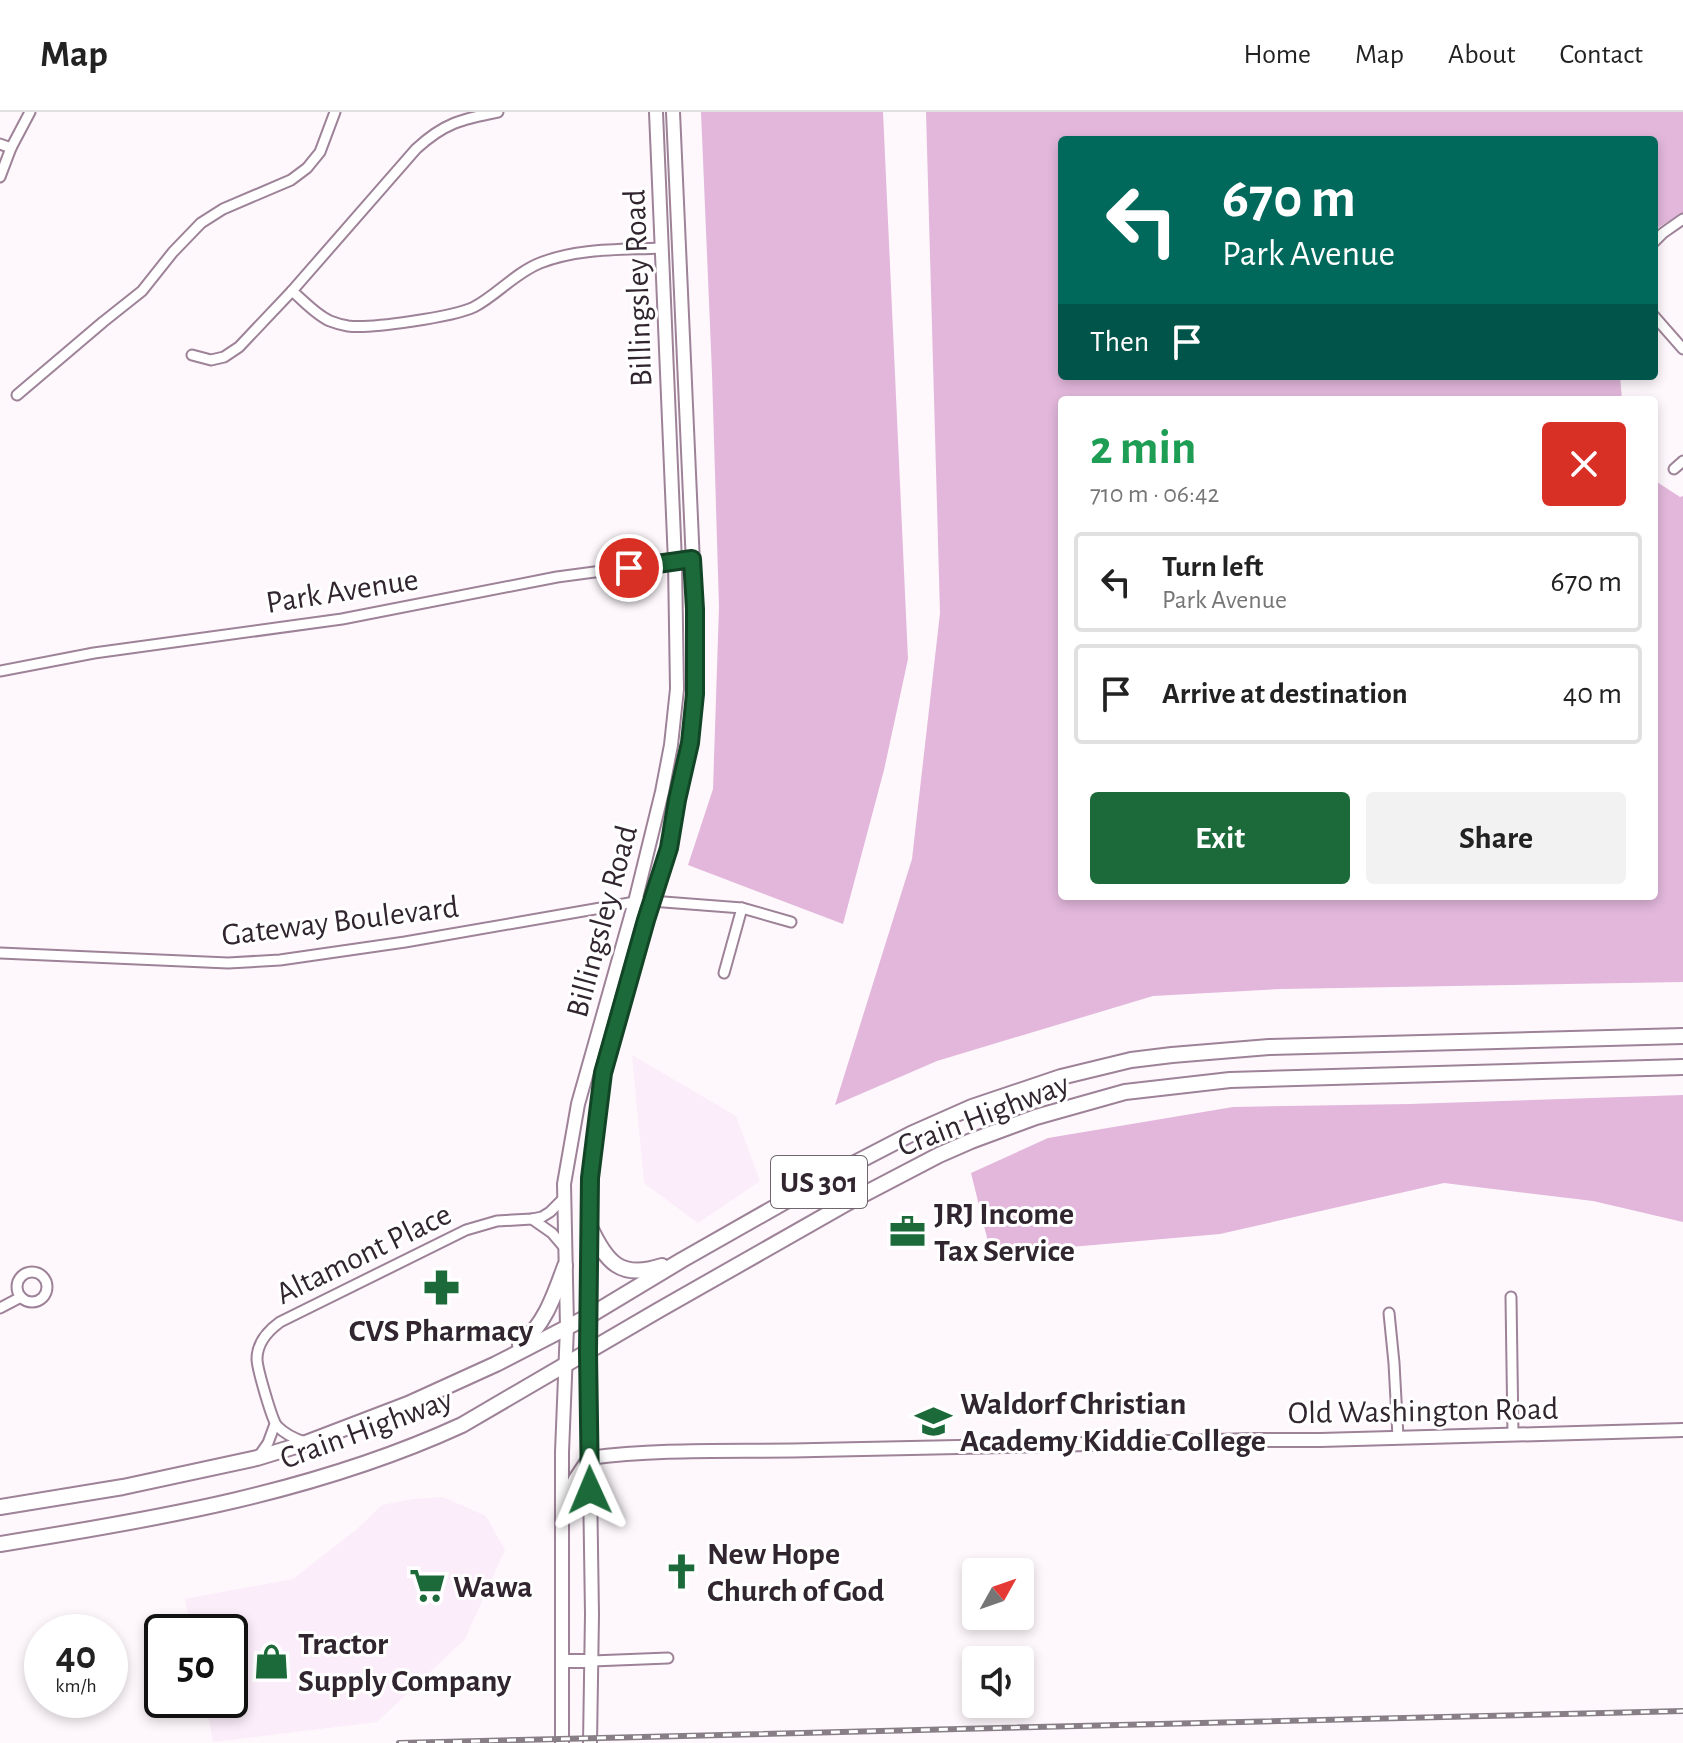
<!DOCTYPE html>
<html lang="en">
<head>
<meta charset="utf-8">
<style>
	:root { --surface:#fff; --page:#f2f2f2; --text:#222; --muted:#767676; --line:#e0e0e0; --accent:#1c6a3a }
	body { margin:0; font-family:"Alegreya Sans",sans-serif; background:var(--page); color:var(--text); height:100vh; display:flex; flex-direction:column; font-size:30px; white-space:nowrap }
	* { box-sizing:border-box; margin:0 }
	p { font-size:26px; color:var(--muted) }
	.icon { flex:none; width:44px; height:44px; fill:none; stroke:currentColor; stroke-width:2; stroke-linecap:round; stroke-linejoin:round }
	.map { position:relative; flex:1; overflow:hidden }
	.side { position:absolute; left:1058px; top:284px; width:600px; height:504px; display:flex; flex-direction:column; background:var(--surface); border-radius:8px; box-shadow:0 4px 12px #0003 }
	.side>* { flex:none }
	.banner { position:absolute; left:1058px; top:24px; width:600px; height:244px; border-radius:8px; box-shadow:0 4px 12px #0003; background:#00695c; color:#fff; overflow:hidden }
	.needle { width:52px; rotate:50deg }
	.fabs { position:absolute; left:962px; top:1446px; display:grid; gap:16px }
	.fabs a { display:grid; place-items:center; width:72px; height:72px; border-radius:8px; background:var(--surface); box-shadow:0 4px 12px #0003; font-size:40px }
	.speed { position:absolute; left:24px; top:1502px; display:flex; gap:16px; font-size:40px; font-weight:700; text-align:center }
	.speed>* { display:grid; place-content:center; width:104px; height:104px; border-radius:50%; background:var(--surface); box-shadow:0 4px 12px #0003; line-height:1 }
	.speed small { font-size:20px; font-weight:400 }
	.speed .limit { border:4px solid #111; border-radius:12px; background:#fff; color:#111 }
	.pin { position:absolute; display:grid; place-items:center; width:68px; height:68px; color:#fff; margin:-34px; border:4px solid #fff; border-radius:50%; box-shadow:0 2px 8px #0007 }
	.me { position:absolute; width:88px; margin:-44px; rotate:359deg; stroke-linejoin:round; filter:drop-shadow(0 0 6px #0008) }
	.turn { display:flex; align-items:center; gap:28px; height:168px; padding:0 32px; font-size:36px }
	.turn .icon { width:104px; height:104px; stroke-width:2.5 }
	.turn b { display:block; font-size:56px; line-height:68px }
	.then { display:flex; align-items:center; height:76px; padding:0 32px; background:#0003; gap:16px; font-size:30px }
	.round { display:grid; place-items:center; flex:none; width:84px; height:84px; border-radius:8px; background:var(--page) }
	.headline { display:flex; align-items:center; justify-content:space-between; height:136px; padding:0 32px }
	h1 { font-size:48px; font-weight:700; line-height:60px; color:#1e9e55 }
	.primary-button { display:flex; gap:16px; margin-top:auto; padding:16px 32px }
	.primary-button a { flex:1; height:92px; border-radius:8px; background:var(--accent); color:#fff; font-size:32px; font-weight:700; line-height:92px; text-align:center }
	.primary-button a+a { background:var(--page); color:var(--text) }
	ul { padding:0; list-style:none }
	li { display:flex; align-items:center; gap:24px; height:100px; margin:0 16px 12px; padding:0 16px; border:4px solid var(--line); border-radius:8px }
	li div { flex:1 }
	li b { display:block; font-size:30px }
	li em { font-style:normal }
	header { display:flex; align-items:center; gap:48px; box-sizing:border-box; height:112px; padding:0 40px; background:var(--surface); border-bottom:2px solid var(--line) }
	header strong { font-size:38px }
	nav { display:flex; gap:44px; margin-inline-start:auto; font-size:28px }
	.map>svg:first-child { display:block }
	.built { fill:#fbedf9 }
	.green { fill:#e2b7db }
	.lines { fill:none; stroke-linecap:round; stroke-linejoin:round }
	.minor-casing { stroke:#9d8298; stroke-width:13 }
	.major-casing { stroke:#9d8298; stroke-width:16 }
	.highway-casing { stroke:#9d8298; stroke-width:18 }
	.minor { stroke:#fff; stroke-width:9 }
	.major { stroke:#fff; stroke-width:12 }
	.highway { stroke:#fff; stroke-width:14 }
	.rail-casing { stroke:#887f86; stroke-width:6 }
	.rail { stroke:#fff; stroke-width:3; stroke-dasharray:9; stroke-linecap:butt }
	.route-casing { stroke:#124526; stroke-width:20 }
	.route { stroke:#1c6a3a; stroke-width:14 }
	.labels { text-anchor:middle; stroke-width:6; stroke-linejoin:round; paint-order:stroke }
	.shield { fill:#fff; stroke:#6f676d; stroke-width:2 }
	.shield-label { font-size:30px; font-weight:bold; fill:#31262f }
	.street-label { font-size:32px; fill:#31262f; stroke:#fff }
	.poi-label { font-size:32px; font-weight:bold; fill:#31262f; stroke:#fff; text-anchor:start }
</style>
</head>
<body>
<header>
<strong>Map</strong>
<nav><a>Home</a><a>Map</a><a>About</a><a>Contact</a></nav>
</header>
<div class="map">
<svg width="1683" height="1631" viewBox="0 0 1683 1631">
	<rect width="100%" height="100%" fill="#fef8fc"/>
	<g class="built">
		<polygon points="632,943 736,1004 760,1069 698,1111 644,1071"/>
		<polygon points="443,1385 486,1404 505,1438 465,1527 377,1610 213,1630 205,1588 230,1588 230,1520 191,1520 185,1487 293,1467 357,1417 382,1393 413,1387"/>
	</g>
	<g class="green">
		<polygon points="701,0 883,0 908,547 884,658 843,812 688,753 713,677 719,495 712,261"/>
		<polygon points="926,0 1683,0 1683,101 1654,118 1654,28 1062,28 1062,264 1620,264 1622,288 1062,288 1062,784 1654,784 1654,368 1680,385 1683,384 1683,870 1281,877 1153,884 937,949 835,993 912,747 940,501"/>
		<polygon points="1683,983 1683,1110 1593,1089 1444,1071 1220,1122 991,1142 971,1061 1048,1026 1233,995 1409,992"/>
	</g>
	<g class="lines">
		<defs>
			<g id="minor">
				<polyline points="0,32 11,36"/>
				<polyline points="0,65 11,36 30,0"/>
				<polyline points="1654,130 1663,121 1683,107"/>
				<path d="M292,179c12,10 24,24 38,30 5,2 12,4 18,5 22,3 105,-9 126,-19 23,-12 41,-34 66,-44 38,-15 80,-13 120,-15"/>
				<polyline points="1654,204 1683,237"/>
				<path d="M192,243l19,5 13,-3 15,-10 53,-56 124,-142c28,-26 46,-30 82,-37"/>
				<polyline points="17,283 103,210 142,179 173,140 201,111 223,97 291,68 307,56 320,40 335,0"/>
				<polyline points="1674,357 1683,349"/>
				<polyline points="0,559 94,541 342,507 557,465 692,447"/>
				<polyline points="0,841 228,851 280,848 405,830 635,790 651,789 742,796 791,810"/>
				<polyline points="724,861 742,796"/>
				<polyline points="532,1107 552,1121 564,1135"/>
				<circle cx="32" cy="1175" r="15"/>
				<polyline points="1511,1185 1513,1322"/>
				<polyline points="0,1196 21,1185"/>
				<polyline points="1389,1201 1394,1251 1398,1325"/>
				<path d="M305,1330c-10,-3 -21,-9 -28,-16 -5,-6 -20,-58 -20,-67 0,-16 12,-29 23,-37l186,-92 31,-9 35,-2 10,-2 8,-5 13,-13"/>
				<polyline points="259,1344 268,1331 275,1312"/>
				<polyline points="592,1549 668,1546"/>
			</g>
			<g id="major">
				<path d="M589,1346c75,-10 151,-6 226,-8 146,-3 293,-6 439,-10h66l363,-10"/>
				<polyline points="565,1388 575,1367 589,1346"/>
				<polyline points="563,1549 592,1549"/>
				<polyline points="562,1631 562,1340 567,1215 564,1072 578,992 635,790 662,680 671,633 677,577 675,450 656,0"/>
				<polyline points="590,1631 592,1502 588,1240 590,1066 603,961 646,808 669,736 677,688 690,631 695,582 695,497 673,0"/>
			</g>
			<g id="highway">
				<path d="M589,1113c17,37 31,55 73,41"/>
				<path d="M520,1233c25,-21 34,-49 45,-79"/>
				<polyline points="0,1395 123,1375 257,1346 306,1331 408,1292 496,1252 589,1204 682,1148 830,1064 911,1022 972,995 1061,965 1131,948 1172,943 1269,935 1683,924"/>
				<path d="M0,1432c158,-25 316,-52 462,-119l197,-115 190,-108 90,-47 32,-14 65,-24 89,-25 105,-12 453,-13"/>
			</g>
		</defs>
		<use href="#minor" class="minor-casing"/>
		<use href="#major" class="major-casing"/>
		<use href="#highway" class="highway-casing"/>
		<use href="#minor" class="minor"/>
		<use href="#major" class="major"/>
		<use href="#highway" class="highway"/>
		<defs>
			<polyline id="rail" points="399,1631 1683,1599"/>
		</defs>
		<use href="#rail" class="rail-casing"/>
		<use href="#rail" class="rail"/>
	</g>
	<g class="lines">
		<defs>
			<polyline id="route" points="590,1378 588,1240 590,1066 603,961 646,808 669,736 677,688 690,631 695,582 695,497 692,447 629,456"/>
		</defs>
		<use href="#route" class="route-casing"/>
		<use href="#route" class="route"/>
	</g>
	<defs>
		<symbol id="office-bare" viewBox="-9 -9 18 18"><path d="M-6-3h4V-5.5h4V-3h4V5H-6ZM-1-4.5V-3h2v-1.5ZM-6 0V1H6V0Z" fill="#1c6a3a" stroke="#fff" stroke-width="2.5" paint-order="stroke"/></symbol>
		<symbol id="pharmacy-bare" viewBox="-9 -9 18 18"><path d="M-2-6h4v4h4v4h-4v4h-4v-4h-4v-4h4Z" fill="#1c6a3a" stroke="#fff" stroke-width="2.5" paint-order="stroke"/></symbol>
		<symbol id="school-bare" viewBox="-9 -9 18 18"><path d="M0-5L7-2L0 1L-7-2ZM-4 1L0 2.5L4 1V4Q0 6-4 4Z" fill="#1c6a3a" stroke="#fff" stroke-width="2.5" paint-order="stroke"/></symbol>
		<symbol id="church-bare" viewBox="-9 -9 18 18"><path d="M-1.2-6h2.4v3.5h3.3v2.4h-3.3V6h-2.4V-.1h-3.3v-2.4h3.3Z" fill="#1c6a3a" stroke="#fff" stroke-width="2.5" paint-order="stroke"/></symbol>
		<symbol id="supermarket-bare" viewBox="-9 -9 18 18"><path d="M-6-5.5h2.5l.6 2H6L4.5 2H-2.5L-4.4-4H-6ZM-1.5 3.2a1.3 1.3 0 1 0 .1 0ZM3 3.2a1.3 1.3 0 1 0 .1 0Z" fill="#1c6a3a" stroke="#fff" stroke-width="2.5" paint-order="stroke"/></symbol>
		<symbol id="shop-bare" viewBox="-9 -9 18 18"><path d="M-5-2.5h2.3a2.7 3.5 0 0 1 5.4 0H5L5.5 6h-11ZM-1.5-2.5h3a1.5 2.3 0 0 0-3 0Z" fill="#1c6a3a" stroke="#fff" stroke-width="2.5" paint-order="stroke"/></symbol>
	</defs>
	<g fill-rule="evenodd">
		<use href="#office-bare" x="882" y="1094" width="51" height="51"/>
		<use href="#pharmacy-bare" x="416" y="1150" width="51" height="51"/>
		<use href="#school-bare" x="908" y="1284" width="51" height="51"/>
		<use href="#church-bare" x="656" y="1434" width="51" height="51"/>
		<use href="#supermarket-bare" x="402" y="1448" width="51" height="51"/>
		<use href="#shop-bare" x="246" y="1524" width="51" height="51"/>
	</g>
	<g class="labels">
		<rect class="shield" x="771" y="1044" width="96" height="52" rx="6"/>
		<g class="shield-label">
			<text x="819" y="1080">US 301</text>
		</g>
		<g class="street-label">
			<text transform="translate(637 176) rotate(-92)" y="11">Billingsley Road</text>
			<text transform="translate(342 478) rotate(-9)" y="11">Park Avenue</text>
			<text transform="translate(340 808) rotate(-7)" y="11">Gateway Boulevard</text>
			<text transform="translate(601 809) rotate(-75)" y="11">Billingsley Road</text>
			<text transform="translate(983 1002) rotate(-21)" y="11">Crain Highway</text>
			<text transform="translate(363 1141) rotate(-26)" y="11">Altamont Place</text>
			<text transform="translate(1423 1298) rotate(-1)" y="11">Old Washington Road</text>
			<text transform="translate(366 1316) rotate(-20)" y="11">Crain Highway</text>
		</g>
		<g class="poi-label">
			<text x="934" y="1112">JRJ Income<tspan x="934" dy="37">Tax Service</tspan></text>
			<text x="441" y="1229" text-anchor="middle">CVS Pharmacy</text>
			<text x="960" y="1302">Waldorf Christian<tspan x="960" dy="37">Academy Kiddie College</tspan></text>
			<text x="707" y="1452">New Hope<tspan x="707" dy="37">Church of God</tspan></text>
			<text x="453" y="1485">Wawa</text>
			<text x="298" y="1542">Tractor<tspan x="298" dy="37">Supply Company</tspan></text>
		</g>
	</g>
</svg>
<div class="fabs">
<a><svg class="needle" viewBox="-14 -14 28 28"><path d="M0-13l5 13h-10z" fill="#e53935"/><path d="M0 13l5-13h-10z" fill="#767676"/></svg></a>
<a><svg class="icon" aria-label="sound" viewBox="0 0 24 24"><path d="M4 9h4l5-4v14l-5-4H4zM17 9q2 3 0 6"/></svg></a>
</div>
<div class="speed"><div>40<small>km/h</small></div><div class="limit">50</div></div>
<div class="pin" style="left:629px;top:456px;background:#d93025"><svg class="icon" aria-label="arrive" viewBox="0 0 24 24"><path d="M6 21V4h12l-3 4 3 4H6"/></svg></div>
<svg class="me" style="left:590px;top:1378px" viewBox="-20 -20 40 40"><path d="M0-17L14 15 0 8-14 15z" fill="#1c6a3a" stroke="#fff" stroke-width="4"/></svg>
<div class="banner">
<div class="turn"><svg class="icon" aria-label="left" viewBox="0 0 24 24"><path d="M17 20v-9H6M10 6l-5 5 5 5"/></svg><div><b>670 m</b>Park Avenue</div></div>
<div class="then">Then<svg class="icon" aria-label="arrive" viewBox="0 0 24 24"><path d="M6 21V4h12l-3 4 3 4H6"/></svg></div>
</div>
<section class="side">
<div class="headline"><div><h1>2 min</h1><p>710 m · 06:42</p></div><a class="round" style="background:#d93025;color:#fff"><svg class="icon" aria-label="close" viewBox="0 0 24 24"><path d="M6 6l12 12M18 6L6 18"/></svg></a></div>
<ul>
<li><svg class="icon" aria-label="left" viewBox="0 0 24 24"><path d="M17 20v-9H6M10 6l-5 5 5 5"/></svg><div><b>Turn left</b><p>Park Avenue</p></div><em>670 m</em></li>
<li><svg class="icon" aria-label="arrive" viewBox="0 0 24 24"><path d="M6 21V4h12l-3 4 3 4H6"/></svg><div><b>Arrive at destination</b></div><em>40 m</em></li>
</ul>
<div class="primary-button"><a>Exit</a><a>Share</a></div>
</section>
</div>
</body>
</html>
